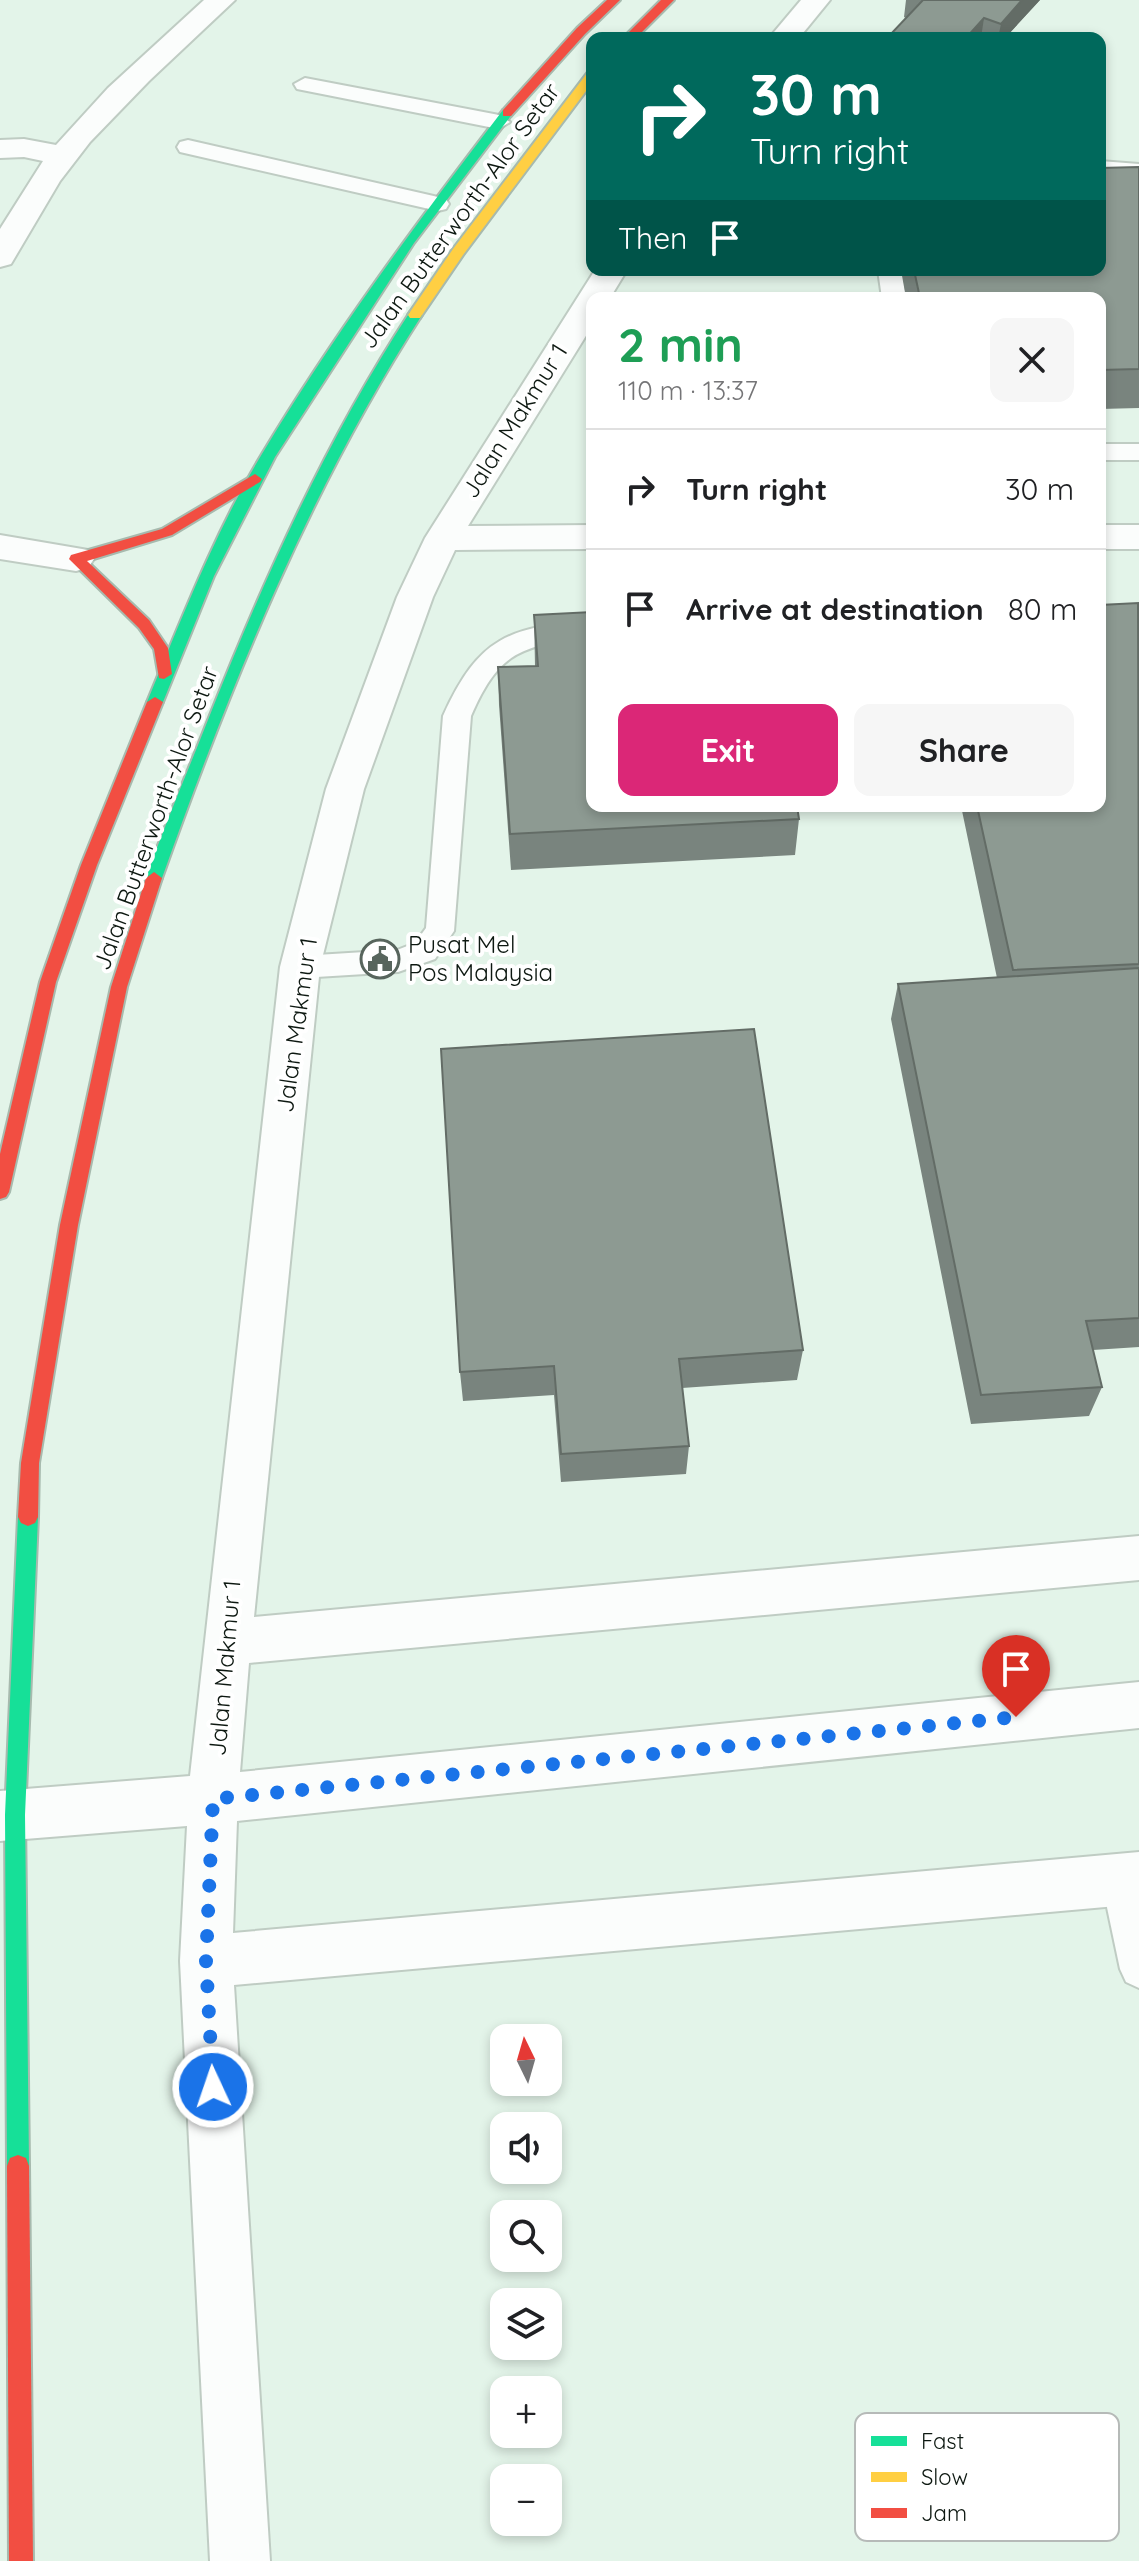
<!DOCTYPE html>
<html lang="en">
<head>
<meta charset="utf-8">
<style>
	:root { --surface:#fff; --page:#f6f6f6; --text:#202124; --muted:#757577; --line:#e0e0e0; --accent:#db2777 }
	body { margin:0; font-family:Quicksand,sans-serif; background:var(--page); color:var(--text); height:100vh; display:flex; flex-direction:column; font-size:30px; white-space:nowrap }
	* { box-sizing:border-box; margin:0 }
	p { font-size:26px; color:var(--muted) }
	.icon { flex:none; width:44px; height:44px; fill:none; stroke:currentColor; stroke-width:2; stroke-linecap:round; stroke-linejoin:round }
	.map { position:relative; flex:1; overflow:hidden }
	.drawer { position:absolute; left:586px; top:292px; width:520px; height:520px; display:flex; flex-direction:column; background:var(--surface); border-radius:16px; box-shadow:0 4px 12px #0003 }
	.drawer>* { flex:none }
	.guide { position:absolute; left:586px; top:32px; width:520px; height:244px; border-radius:16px; box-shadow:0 4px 12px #0003; background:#00695c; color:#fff; overflow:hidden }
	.needle { width:52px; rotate:355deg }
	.controls { position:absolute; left:490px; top:2024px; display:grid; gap:16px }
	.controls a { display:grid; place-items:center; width:72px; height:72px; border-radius:16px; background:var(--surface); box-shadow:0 4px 12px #0003; font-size:40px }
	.pin { position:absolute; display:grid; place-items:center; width:68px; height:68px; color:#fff; margin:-82px -34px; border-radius:50% 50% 50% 0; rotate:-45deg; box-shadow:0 0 8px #0007 }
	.pin .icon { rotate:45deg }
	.me { position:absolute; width:88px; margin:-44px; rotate:357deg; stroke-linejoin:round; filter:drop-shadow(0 0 6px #0008) }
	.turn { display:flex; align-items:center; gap:28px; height:168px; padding:0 32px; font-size:36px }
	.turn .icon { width:104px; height:104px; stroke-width:2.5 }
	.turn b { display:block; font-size:56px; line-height:68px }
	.then { display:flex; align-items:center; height:76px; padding:0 32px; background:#0003; gap:16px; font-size:30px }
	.round { display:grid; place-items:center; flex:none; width:84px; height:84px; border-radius:16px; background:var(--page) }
	.summary { display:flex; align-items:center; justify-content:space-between; height:136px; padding:0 32px }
	h1 { font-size:48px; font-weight:800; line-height:60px; color:#1e9e55 }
	.cta { display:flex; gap:16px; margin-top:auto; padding:16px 32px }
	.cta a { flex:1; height:92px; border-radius:16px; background:var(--accent); color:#fff; font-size:32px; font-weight:800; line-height:92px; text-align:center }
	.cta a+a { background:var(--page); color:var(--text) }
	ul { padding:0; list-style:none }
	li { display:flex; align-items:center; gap:24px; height:120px; padding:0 32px; border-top:2px solid var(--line) }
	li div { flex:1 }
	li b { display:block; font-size:30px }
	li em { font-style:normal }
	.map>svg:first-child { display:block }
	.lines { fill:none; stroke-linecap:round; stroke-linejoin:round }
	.lane-casing { stroke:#bfccc3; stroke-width:4 }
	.street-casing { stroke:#bfccc3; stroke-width:4 }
	.fast-casing { stroke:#a7baae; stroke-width:4 }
	.slow-casing { stroke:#a7baae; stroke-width:4 }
	.jam-casing { stroke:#a7baae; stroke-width:4 }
	.lane { fill:#fbfdfc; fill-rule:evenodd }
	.street { fill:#fbfdfc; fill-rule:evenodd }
	.fast { fill:#16e098; fill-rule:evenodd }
	.slow { fill:#ffcf43; fill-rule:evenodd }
	.jam { fill:#f24e42; fill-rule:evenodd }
	.wall { fill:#79847e }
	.shaded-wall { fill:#636c66 }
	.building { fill:#8d9a92; stroke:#636c66; stroke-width:2 }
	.route { stroke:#1a73e8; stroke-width:14; stroke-dasharray:0 25.2 }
	.labels { text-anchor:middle; stroke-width:8; stroke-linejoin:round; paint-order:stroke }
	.street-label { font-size:24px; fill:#0d1811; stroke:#fff }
	.poi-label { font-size:24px; fill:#0d1811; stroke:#fff; text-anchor:start }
	.key { fill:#fff; stroke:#b6bab8; stroke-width:2 }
	.key-label { font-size:22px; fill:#0d1811 }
</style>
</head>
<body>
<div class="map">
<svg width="1139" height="2561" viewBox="0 0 1139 2561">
	<rect width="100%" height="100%" fill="#e3f4e9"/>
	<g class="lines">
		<defs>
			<g id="lane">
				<polygon points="305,78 499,115 510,122 499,129 297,89 294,84"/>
				<polygon points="188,140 438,197 446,199 449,204 446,209 438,211 180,152 177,147 180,142"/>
				<polygon points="1100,161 1139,164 1139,178 1100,175"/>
				<polygon points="878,270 902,270 906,298 882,298"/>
				<rect x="1100" y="444" width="39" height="16"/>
				<path d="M592,619v18c-69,9 -92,12 -121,79l-17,215 -19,28 -37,13 -98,6 -10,-3 -5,-8 5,-8 10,-3 97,-6 18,-7 11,-15 17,-212c37,-81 65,-87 149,-97z"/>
				<polygon points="1120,1860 1133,1866 1139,1881 1139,1988 1126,1982 1120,1969 1101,1879 1107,1866"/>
			</g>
			<g id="street">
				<polygon points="204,0 235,0 149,81 90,142 60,181 11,264 0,267 0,229 43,161 24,157 0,158 0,140 24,139 56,145 108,88"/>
				<polygon points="801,0 830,0 799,38 769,38"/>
				<polygon points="595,270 627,270 610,298 592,298 592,326 468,526 592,525 592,549 455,550 433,597 364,789 320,967 254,1617 1139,1536 1139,1580 249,1663 240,1772 1139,1682 1139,1728 237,1821 233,1933 1139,1852 1139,1904 234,1985 270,2561 210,2561 180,1961 187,1826 0,1841 0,1791 190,1776 280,967 326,789 397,597 425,538"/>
				<rect x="1100" y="525" width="39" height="24"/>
				<polygon points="0,535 88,550 94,559 88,568 76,571 0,559"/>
			</g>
			<g id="fast">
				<path d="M503,110l10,3 -99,130 -139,214 -61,119 -51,126 -8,5 -5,-1 -3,-4c35,-84 68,-170 115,-248 72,-120 156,-233 241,-344z"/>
				<path d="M415,311l7,4c-112,173 -191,369 -260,563l-2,4h-12l-2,-4c18,-52 40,-102 60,-153 57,-144 119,-283 204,-413z"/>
				<polygon points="28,1508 35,1511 38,1517 25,1815 29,2166 26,2174 18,2177 10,2174 7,2166 5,1815 18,1517 21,1511"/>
			</g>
			<polygon id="slow" points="592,71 592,83 463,255 420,318 410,318 408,315 453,249 588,72"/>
			<g id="jam">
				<polygon points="607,0 620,0 585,34 511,116 503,116 503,110 577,28"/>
				<polygon points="661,0 674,0 636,38 623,38"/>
				<polygon points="255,474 262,479 260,482 172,535 87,561 149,620 168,648 172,674 164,679 159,678 154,649 139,628 69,559 71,555 162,529"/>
				<polygon points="155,697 163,702 97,865 56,982 9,1192 6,1197 0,1199 0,1154 40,982 81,865 147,702"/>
				<polygon points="154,872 162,878 127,987 78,1225 39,1463 38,1517 35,1523 28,1526 21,1523 18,1517 21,1463 60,1225 111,987 146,878"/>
				<polygon points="18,2155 26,2158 29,2166 33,2561 9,2561 7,2166 10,2158"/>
			</g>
		</defs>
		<use href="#lane" class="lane-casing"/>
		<use href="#street" class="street-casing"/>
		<use href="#fast" class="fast-casing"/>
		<use href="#slow" class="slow-casing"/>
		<use href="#jam" class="jam-casing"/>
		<use href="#lane" class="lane"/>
		<use href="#street" class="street"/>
		<use href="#fast" class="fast"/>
		<use href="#slow" class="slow"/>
		<use href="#jam" class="jam"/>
	</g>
	<g class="wall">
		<polygon points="906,0 1040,0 1005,38 888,38 906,18 904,17"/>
		<polygon points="1139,167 1139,408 1100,409 1100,298 906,298 901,270 1100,270"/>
		<polygon points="1139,606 1139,1347 1093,1350 1102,1387 1089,1416 971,1424 891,1019 898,984 997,978 961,806 1100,806"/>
		<polygon points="534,615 799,819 795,855 511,870 499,705 498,667 535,666"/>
		<polygon points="803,1350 797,1380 682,1388 689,1446 686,1474 561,1482 554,1395 463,1401 460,1372"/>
	</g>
	<g class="shaded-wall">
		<polygon points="1022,0 1040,0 1005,38 998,38 1001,24"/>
		<polygon points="984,18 981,38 966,38"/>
	</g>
	<g class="building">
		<polygon points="923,0 1022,0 1001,24 984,18 966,38 891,38 888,37"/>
		<polygon points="1139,167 1139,369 1100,370 1100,298 920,298 914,270 1100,270 1100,168"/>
		<polygon points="1138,603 1139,964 1013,970 977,806 1100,806 1100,605"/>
		<polygon points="592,612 592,806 797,806 799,819 510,834 498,667 538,666 534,615"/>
		<polygon points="1139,968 1139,1318 1086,1321 1102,1387 981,1395 898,984"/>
		<polygon points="754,1029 803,1350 679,1359 689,1446 561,1454 554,1366 460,1372 441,1049"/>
	</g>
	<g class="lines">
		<polyline class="route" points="213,2087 206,1961 213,1799 1016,1717"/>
	</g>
	<defs>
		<symbol id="civic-ring" viewBox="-11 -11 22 22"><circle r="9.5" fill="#fff" stroke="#58655d" stroke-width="1.5"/><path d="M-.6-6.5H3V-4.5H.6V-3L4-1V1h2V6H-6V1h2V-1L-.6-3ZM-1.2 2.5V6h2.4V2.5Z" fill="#58655d"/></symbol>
	</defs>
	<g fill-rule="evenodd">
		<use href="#civic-ring" x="358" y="937" width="44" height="44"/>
	</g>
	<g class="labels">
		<g class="street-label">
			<text transform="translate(460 216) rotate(-54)" y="8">Jalan Butterworth-Alor Setar</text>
			<text transform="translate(515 421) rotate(-58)" y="8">Jalan Makmur 1</text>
			<text transform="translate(156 818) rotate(-70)" y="8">Jalan Butterworth-Alor Setar</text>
			<text transform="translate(297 1025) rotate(-82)" y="8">Jalan Makmur 1</text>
			<text transform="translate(225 1668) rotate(-85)" y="8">Jalan Makmur 1</text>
		</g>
		<g class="poi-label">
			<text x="408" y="953">Pusat Mel<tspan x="408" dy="28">Pos Malaysia</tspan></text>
		</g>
	</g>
	<rect x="855" y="2413" width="264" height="128" rx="12" class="key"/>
	<rect x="871" y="2436" width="36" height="10" fill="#16e098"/>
	<rect x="871" y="2472" width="36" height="10" fill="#ffcf43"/>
	<rect x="871" y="2508" width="36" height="10" fill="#f24e42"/>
	<g class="key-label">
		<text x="921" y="2449">Fast</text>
		<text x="921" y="2485">Slow</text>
		<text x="921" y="2521">Jam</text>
	</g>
</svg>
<div class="controls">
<a><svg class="needle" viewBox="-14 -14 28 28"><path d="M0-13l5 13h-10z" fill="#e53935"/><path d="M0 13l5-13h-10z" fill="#757577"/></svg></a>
<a><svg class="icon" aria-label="sound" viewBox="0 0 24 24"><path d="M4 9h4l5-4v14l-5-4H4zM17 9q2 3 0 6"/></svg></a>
<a><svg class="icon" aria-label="search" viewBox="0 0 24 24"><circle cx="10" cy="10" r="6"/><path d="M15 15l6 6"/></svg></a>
<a><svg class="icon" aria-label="layers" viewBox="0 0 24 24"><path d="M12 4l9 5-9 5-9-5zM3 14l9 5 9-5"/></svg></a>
<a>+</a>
<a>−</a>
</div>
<div class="pin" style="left:1016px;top:1717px;background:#d93025"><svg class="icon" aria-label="arrive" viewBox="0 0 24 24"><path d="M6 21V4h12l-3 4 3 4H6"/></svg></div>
<svg class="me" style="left:213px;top:2087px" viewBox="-20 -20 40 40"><circle r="17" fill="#1a73e8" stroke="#fff" stroke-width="3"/><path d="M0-11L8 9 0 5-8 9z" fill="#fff"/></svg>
<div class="guide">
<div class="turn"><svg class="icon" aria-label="right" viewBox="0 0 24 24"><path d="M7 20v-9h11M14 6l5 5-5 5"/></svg><div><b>30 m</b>Turn right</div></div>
<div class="then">Then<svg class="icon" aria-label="arrive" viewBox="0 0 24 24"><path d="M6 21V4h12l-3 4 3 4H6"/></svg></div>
</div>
<section class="drawer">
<div class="summary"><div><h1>2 min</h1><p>110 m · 13:37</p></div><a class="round"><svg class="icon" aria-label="close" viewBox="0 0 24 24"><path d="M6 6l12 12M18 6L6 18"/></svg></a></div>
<ul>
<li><svg class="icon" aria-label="right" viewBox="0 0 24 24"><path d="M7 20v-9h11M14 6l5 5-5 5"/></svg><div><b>Turn right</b></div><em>30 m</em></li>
<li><svg class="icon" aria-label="arrive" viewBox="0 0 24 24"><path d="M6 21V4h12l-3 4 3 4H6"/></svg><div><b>Arrive at destination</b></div><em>80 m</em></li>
</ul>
<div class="cta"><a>Exit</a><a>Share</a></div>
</section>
</div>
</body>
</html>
